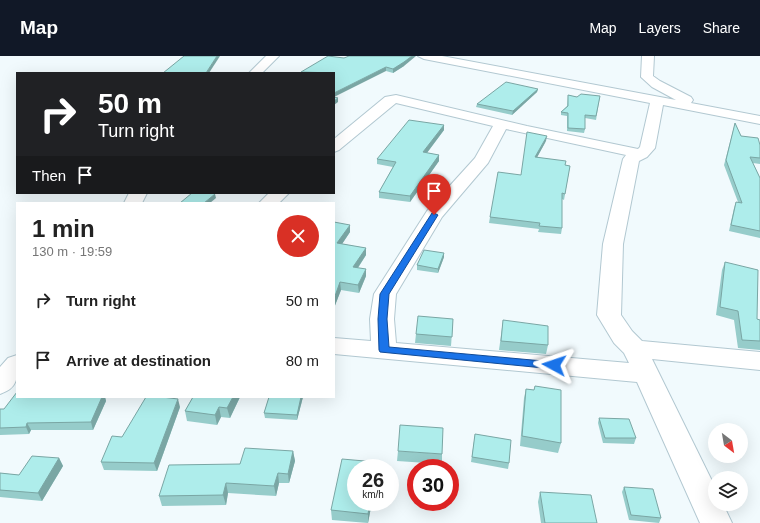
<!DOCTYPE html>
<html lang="en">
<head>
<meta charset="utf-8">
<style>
	:root { --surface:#fff; --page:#f6f6f6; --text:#222; --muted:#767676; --accent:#111827 }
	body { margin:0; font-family:Arial,sans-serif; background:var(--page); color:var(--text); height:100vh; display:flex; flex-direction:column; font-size:15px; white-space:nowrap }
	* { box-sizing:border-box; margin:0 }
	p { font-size:13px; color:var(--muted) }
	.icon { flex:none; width:22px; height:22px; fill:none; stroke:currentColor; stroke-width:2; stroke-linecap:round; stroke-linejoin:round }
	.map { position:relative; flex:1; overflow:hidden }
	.side { position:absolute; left:16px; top:146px; width:319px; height:196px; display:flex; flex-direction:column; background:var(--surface); border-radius:0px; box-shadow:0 4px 16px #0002 }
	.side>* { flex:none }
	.top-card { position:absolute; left:16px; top:16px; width:319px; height:122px; border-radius:0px; box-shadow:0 4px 16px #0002; background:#202124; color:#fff; overflow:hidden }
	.needle { width:26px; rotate:149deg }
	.fabs { position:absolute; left:708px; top:367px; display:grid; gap:8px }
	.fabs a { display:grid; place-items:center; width:40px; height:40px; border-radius:50%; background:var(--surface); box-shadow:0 4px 16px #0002; font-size:20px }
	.speed { position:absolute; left:347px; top:403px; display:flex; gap:8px; font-size:20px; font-weight:700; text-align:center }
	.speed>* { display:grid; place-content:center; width:52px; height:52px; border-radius:50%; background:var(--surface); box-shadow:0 4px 16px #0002; line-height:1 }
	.speed small { font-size:10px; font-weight:400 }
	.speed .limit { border:6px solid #d22; background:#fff; color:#111 }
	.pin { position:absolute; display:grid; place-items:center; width:34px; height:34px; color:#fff; margin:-41px -17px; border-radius:50% 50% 50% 0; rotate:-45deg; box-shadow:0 0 4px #0007 }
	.pin .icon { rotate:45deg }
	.me { position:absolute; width:44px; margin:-22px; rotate:275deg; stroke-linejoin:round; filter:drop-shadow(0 0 3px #0008) }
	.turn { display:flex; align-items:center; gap:14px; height:84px; padding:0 16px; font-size:18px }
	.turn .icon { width:52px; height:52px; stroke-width:2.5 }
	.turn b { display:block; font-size:28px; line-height:34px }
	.then { display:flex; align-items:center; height:38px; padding:0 16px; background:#0003; gap:8px; font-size:15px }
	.round { display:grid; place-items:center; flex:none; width:42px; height:42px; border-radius:21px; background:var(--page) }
	.overview { display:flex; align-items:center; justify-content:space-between; height:68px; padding:0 16px }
	h1 { font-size:24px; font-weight:700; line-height:30px }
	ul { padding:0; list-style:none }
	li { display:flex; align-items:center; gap:12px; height:60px; padding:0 16px }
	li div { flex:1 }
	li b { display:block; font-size:15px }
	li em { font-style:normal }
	header { display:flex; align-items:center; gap:24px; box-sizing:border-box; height:56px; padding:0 20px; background:var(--accent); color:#fff }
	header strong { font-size:19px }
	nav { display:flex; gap:22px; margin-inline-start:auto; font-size:14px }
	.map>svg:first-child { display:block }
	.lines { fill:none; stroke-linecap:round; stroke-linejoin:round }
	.minor-casing { stroke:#b2c8d1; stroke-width:2 }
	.minor { fill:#fff; fill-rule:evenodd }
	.wall { fill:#96ccca }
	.shaded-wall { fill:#7aa6a4 }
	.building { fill:#aeedeb; stroke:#7aa6a4 }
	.route { fill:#1a73e8; stroke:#114b97 }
</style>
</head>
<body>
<header>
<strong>Map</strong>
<nav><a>Map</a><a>Layers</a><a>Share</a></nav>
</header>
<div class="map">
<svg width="760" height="467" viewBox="0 0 760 467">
	<rect width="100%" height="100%" fill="#f1fafd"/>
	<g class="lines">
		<defs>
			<g id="minor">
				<polygon points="266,0 279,0 262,17 249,17"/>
				<path d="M418,0h24l234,44 -24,-13 -11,-10 1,-21h12l-1,20 7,5 31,16 2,3 -2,3 69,13v8l-97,-19 -8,43 -8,9 -8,4 -16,83 -2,71 11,16 10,10 118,11v18l-108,-11 63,128v17h8l9,19h-32l-63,-141 -303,-28v-16l37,3 -1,-22 4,-25 53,-83 48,-53 18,-32 -97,-23 -57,47 -5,2v-13l51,-42 11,-2 131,31 111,23 2,-2 10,-44 -226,-44zM506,73l120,26 -3,4 -20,85 -6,71 17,28 10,10 5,10 -233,-20 -2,-24 2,-25 46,-77 46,-54z"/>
				<polygon points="129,137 147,137 142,147 124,147"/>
				<polygon points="269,137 289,137 279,147 259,147"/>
				<path d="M17,299c0,19 4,32 -17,39v-27l8,-9z"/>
			</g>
		</defs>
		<use href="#minor" class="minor-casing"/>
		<use href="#minor" class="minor"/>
	</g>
	<g class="wall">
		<polygon points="344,2 404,10 393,17 386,15 334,17 301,17 301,16"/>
		<polygon points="538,33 537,36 512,59 476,51 477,48"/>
		<polygon points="568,39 577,41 600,40 596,64 585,62 585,73 584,77 567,75 567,60 561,59 561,56 567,50"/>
		<polygon points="735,67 741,80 760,89 760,108 753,107 760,122 760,182 729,175 734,152 736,146 738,146 724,109"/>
		<polygon points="444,69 444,74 427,97 439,99 439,105 410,146 379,142 379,136 393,111 377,108 377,103"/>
		<polygon points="546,85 537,101 565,109 570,110 564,144 562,143 562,172 561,178 538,176 539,173 489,167 490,161"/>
		<polygon points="334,166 350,176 342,188 366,192 366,199 358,212 366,213 366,220 359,237 341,234 334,252"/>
		<polygon points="444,197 444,201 438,217 417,214 417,209"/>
		<polygon points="725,206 757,263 760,264 760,294 738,292 734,264 716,259 722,214"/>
		<polygon points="453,263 451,290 415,287 416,278"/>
		<polygon points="503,264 548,289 546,298 499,294"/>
		<polygon points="535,330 561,387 558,397 520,390 524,342 526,333 534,334"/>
		<polygon points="17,341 105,341 106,345 93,374 31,374 29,378 0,379 0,353 4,353"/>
		<polygon points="193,341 240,341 230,362 221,361 217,369 187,365 185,355"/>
		<polygon points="269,341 303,341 297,364 265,362 264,357"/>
		<polygon points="180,351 157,415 104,414 101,406 122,381"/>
		<polygon points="599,362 636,382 634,388 603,387 598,367"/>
		<polygon points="475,378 509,407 508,413 471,406"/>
		<polygon points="293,395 295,405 289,427 279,427 276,440 228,437 226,449 162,450 159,440 240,408"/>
		<polygon points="398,395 442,398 442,408 397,405"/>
		<polygon points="59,402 63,410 42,445 0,441 0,417 19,419"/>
		<polygon points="624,431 661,462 659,467 629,464 622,436"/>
		<polygon points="540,436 597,467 541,467 538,446"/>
		<polygon points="356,446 372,446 368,467 332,464 331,454"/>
	</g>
	<g class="shaded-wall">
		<polygon points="217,0 220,0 209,17 206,17"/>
		<polygon points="412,0 416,0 404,10 393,17 393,13"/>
		<polygon points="386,11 386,15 334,41 334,37"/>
		<polygon points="538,33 537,36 512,59 513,55"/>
		<polygon points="338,42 338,46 334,49 334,45"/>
		<polygon points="444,69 444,74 423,102 423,96"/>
		<polygon points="547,80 546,85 534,107 535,101"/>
		<polygon points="439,99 439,105 410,146 410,140"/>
		<polygon points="215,138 216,142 210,147 204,147"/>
		<polygon points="350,169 350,176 338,194 337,187"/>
		<polygon points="366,192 366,199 353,219 353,211"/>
		<polygon points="444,197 444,201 438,217 438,213"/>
		<polygon points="366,213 366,220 359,237 358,229"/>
		<polygon points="340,226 341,234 334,252 334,243"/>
		<polygon points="102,341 105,341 106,345 93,374 91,366"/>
		<polygon points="233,341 240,341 230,362 227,352"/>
		<polygon points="301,341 303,341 297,364 297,359"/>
		<polygon points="178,343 180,351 157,415 154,407"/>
		<polygon points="219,351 221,361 217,369 215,359"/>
		<polygon points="27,367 31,374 29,378 26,371"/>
		<polygon points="293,395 295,405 289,427 288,418"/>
		<polygon points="59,402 63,410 42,445 38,437"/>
		<polygon points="278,417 279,427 276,440 274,430"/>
		<polygon points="226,427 228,437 226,449 223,439"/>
		<polygon points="370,446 372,446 368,467 368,458"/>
	</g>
	<g class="building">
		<polygon points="184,0 217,0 206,17 163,17"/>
		<polygon points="328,0 344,2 349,0 412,0 404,6 393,13 386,11 334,37 334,17 301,16"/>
		<polygon points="506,26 538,33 513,55 477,48"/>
		<polygon points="581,38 600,40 596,60 585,59 585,73 568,72 568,57 561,56 568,50 568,39 577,41"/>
		<polygon points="334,41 338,42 334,45"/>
		<polygon points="409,64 444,69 423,96 439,99 410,140 379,136 396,106 377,103"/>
		<polygon points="735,67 741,80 758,82 760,89 760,102 750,101 760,122 760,175 731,169 736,146 742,147 726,104"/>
		<polygon points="527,76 547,80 535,101 566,105 565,109 570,110 565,138 562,137 562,172 539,170 540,167 490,161 498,116 521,119"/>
		<polygon points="192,137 214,137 215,138 204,147 180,147"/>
		<polygon points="334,166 350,169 337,187 366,192 353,211 366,213 358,229 340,226 334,243"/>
		<polygon points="424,194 444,197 438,213 417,209"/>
		<polygon points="725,206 758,214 757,263 760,264 760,285 742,284 738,255 720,251"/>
		<polygon points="418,260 453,263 452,281 416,278"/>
		<polygon points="503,264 548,270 548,289 501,285"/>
		<polygon points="535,330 561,334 561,387 522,380 526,333 534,334"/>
		<polygon points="17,336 17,341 102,341 91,366 27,367 26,371 0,372 0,353 4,353"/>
		<polygon points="146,341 162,341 178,343 154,407 101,406 112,380 122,381"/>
		<polygon points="193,341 233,341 227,352 219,351 215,359 185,355"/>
		<polygon points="269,341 301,341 297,359 264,357"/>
		<polygon points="599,362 629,363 636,382 605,382"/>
		<polygon points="400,369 443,372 442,398 398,395"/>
		<polygon points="475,378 511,384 509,407 472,401"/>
		<polygon points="245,392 293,395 288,418 278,417 274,430 226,427 223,439 159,440 169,409 240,408"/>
		<polygon points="32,400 59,402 38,437 0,434 0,417 19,419"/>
		<polygon points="342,403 376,406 375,412 356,412 356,446 370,446 368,458 331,454"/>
		<polygon points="624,431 653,433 661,462 631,459"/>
		<polygon points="540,436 591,439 597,467 545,467"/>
	</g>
	<polygon class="route" points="432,157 434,157 438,159 389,238 387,263 389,291 554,306 558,307 560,309 558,312 554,313 380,296 379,294 378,263 380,238"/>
</svg>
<div class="fabs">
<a><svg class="needle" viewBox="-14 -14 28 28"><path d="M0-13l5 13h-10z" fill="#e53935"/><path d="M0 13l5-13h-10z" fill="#767676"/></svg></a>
<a><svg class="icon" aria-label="layers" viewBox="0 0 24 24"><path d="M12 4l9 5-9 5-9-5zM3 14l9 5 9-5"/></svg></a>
</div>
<div class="speed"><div>26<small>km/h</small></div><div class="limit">30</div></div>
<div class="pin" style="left:434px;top:159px;background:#d93025"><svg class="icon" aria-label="arrive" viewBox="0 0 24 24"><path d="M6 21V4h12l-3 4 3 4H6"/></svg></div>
<svg class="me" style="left:554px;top:309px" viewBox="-20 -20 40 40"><path d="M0-17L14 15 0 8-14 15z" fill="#1a73e8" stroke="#fff" stroke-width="4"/></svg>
<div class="top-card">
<div class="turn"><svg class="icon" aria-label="right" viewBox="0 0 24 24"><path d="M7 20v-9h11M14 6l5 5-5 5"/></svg><div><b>50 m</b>Turn right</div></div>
<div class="then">Then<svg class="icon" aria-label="arrive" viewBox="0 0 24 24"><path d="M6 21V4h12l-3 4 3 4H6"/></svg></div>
</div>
<section class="side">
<div class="overview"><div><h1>1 min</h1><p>130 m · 19:59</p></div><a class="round" style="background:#d93025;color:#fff"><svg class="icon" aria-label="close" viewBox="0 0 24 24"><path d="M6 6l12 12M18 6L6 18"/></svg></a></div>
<ul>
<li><svg class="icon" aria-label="right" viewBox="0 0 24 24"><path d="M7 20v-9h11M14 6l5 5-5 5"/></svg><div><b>Turn right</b></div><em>50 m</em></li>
<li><svg class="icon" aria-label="arrive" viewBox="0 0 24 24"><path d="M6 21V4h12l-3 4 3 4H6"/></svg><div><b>Arrive at destination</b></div><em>80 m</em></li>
</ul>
</section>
</div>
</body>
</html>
